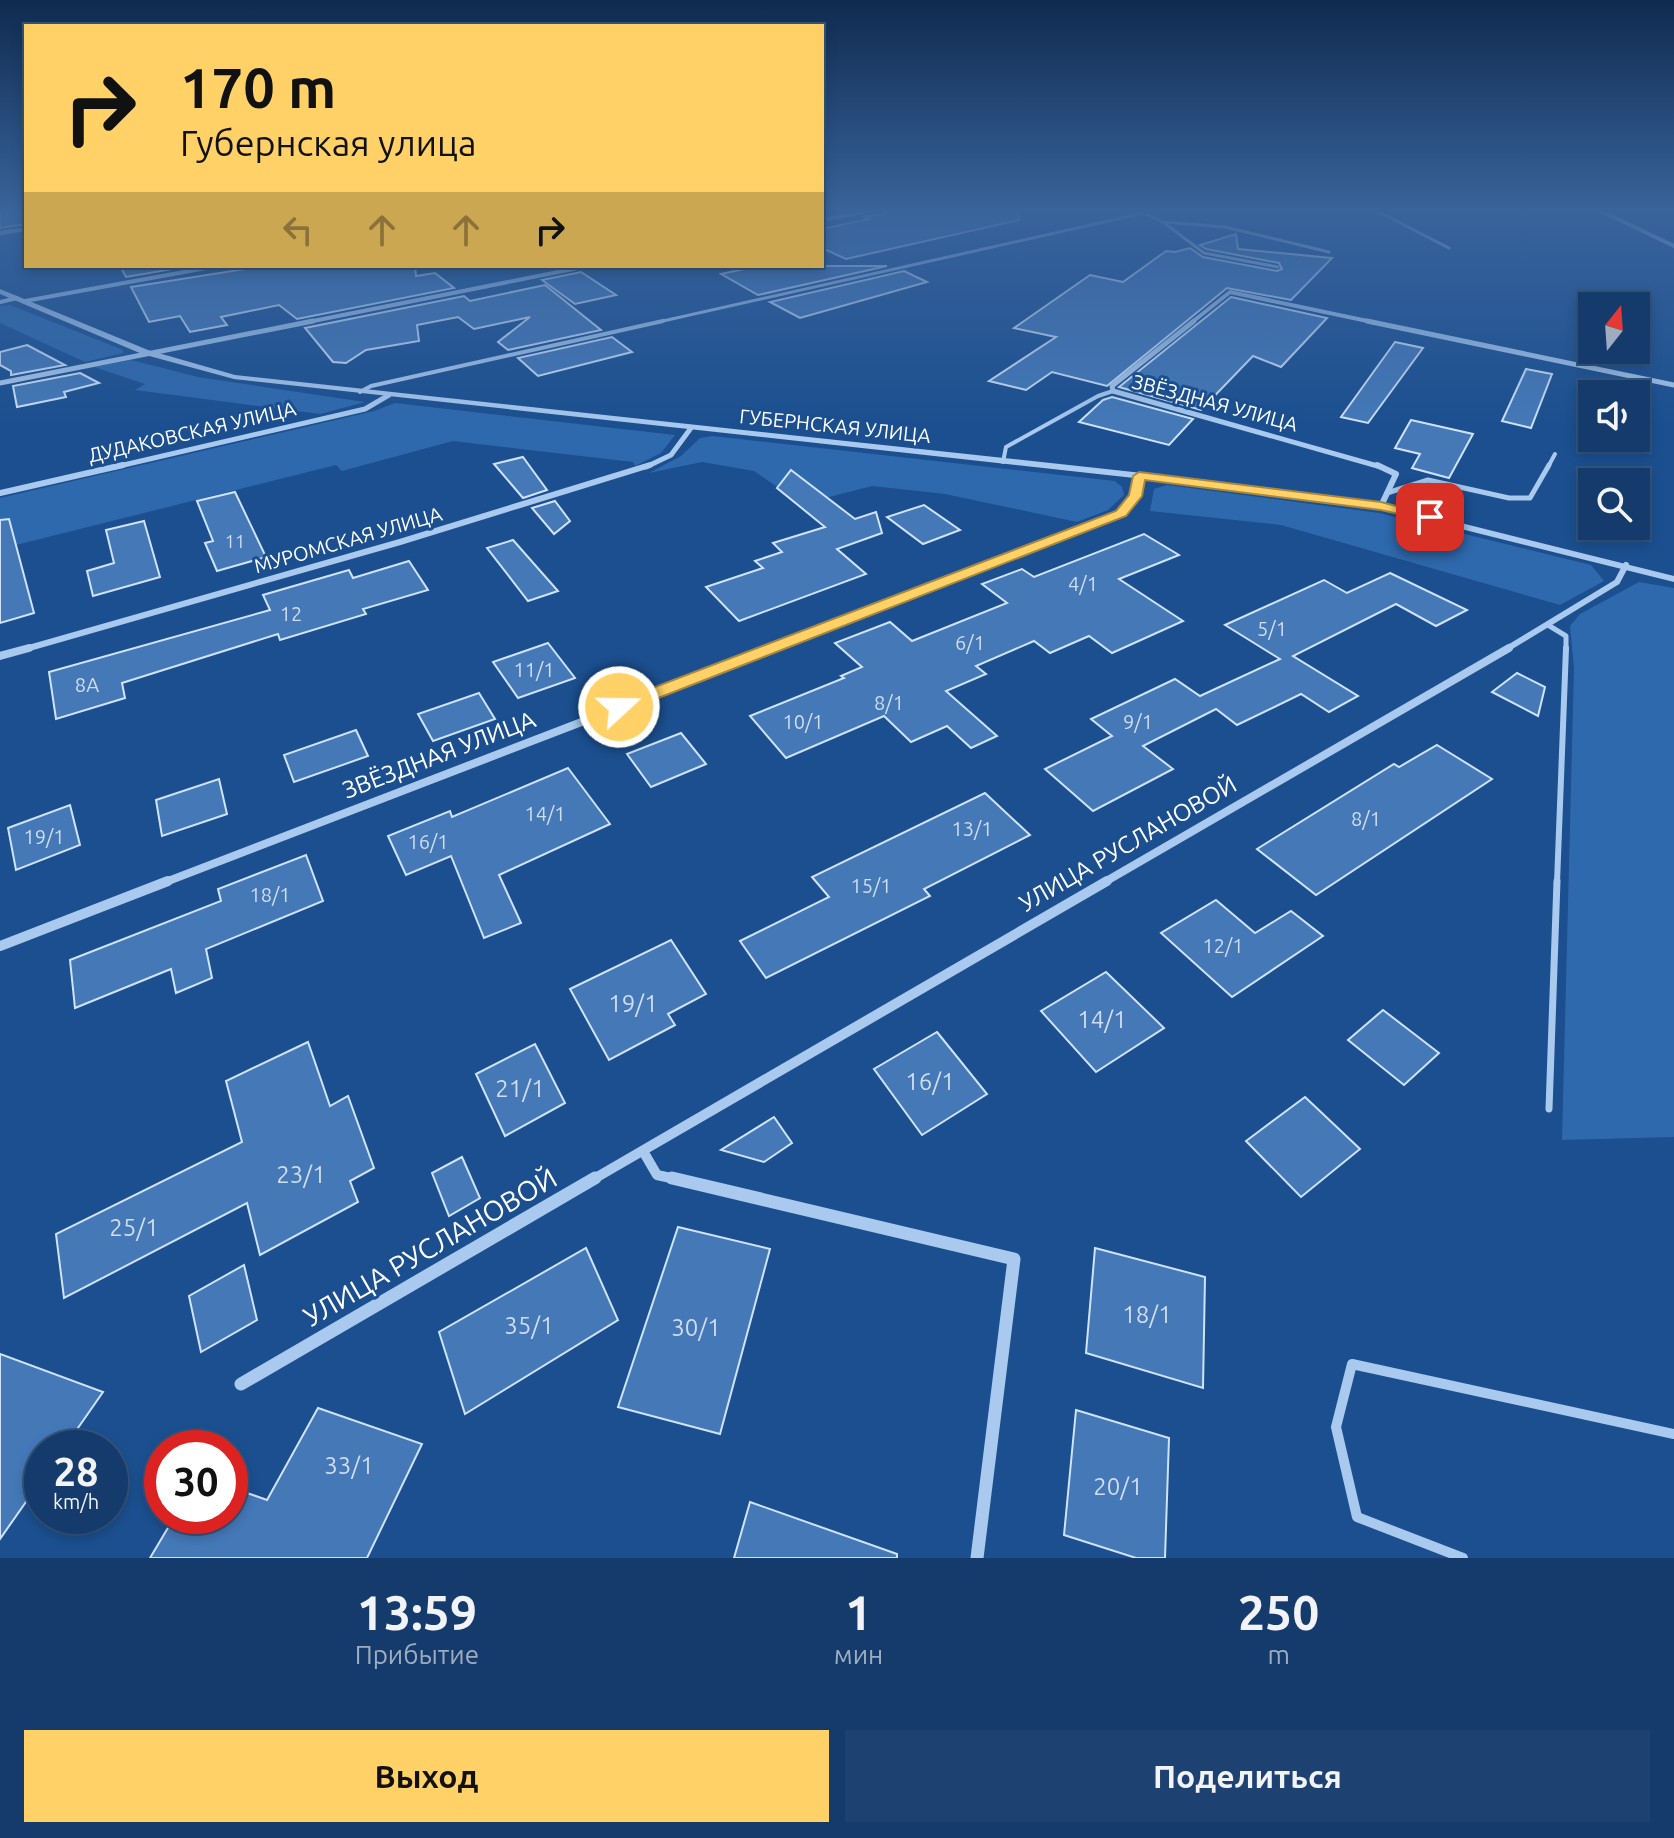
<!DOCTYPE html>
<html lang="ru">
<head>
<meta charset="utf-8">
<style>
	:root { --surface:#143b6b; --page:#1d4271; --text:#f1f3f6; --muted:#9dadc1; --line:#33557e; --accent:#ffd166 }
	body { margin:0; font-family:Ubuntu,sans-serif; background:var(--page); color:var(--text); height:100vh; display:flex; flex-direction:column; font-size:30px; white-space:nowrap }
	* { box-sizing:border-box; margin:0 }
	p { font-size:26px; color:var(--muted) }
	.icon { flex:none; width:44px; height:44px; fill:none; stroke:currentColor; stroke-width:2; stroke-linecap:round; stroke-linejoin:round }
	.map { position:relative; height:1558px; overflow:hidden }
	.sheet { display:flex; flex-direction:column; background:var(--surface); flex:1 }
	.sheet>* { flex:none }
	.guide { position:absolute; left:24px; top:24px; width:800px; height:244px; border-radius:0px; box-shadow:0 4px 12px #0003,0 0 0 2px var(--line); background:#ffd166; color:#111; overflow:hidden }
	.needle { width:52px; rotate:17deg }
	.buttons { position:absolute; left:1578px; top:292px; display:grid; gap:16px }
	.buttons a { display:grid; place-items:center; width:72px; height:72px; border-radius:0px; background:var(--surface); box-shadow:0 4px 12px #0003,0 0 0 2px var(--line); font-size:40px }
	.speed { position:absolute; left:24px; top:1430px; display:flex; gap:16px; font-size:40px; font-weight:700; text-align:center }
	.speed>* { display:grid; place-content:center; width:104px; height:104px; border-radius:50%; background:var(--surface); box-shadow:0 4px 12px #0003,0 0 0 2px var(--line); line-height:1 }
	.speed small { font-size:20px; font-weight:400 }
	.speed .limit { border:12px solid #d22; background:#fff; color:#111 }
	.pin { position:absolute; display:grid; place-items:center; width:68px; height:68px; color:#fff; margin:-34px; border-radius:16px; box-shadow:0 4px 12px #0006 }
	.me { position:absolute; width:88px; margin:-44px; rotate:69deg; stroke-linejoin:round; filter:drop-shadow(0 0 6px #0008) }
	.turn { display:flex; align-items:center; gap:28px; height:168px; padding:0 24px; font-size:36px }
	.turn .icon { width:104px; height:104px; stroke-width:2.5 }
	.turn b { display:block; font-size:56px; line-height:68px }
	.lanes { display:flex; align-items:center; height:76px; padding:0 24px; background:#0003; justify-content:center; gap:40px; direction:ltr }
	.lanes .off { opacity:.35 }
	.eta { display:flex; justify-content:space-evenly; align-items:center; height:136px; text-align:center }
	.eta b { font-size:48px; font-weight:600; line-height:56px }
	.action { display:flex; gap:16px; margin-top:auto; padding:16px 24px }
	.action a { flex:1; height:92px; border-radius:0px; background:var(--accent); color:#111; font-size:32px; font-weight:600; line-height:92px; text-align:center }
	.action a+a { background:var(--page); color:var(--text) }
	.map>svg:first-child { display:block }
	.green { fill:#2e69ad }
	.building { fill:#4478b7; stroke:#cfe3fa; stroke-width:2 }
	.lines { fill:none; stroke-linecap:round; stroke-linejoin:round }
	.service-far5 { stroke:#a9c9ee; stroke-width:3 }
	.service-far4 { stroke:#a9c9ee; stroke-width:4 }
	.service-far3 { stroke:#a9c9ee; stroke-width:5 }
	.service-far2 { stroke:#a9c9ee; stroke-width:6 }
	.service-far1 { stroke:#a9c9ee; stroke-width:7 }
	.service { stroke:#a9c9ee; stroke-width:10 }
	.minor-far5 { stroke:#a9c9ee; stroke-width:4 }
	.minor-far4 { stroke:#a9c9ee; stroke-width:5 }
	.minor-far3 { stroke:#a9c9ee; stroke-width:6 }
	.minor-far2 { stroke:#a9c9ee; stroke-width:8 }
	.minor-far1 { stroke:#a9c9ee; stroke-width:10 }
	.minor { stroke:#a9c9ee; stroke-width:13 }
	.tertiary { fill:#a9c9ee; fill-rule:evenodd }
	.route { fill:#ffd166; stroke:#a68842; stroke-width:2 }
	.labels { text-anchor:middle; stroke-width:6; stroke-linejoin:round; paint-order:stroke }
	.far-number-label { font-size:18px; fill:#d0dded }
	.far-street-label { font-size:20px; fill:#fff; stroke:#1b4f8f }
	.number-label { font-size:20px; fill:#d0dded }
	.street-label { font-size:24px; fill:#fff; stroke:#1b4f8f }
	.near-number-label { font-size:24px; fill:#d0dded }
	.near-street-label { font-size:28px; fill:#fff; stroke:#1b4f8f }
</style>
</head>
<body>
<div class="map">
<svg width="1674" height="1558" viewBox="0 0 1674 1558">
	<rect width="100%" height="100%" fill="#1b4f8f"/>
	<g class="green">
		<polygon points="10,305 123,350 123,353 85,362 0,323 0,306"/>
		<polygon points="131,360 198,377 365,402 320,414 135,390 145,384 94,367"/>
		<polygon points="395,403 675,435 661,453 635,466 633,462 453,441 342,471 336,465 0,549 0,498 374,411"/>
		<polygon points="712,436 1115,481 1122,487 1124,495 1108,510 1077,522 945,494 872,486 802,504 754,471 702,462 649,473 681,456 700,438"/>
		<polygon points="1167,485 1379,513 1591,565 1604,581 1560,605 1281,525 1150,511 1154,489"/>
		<polygon points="1639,582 1674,588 1674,1137 1562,1140 1574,668 1570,626 1580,614"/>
	</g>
	<g class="building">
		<polygon points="0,209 19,209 26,224 0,228"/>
		<polygon points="887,209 1018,209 1019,220 846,259 822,248 822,229 869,219 864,217 884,214"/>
		<polygon points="1236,234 1238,249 1332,258 1291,300 1227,288 1107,386 1052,372 1026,390 989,381 1056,337 1014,328 1090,275 1123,282 1166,251 1175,252 1190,248 1203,257 1277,271 1282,269 1279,263 1206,249 1200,245"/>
		<polygon points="120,266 185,266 185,267 126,277"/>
		<polygon points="264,266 415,266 416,276 435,273 454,288 297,319 279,305 221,317 227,325 190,332 180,316 149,322 131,287"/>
		<polygon points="759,266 887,266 758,295 721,274"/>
		<polygon points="904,271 927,282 800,318 770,302"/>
		<polygon points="581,272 616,295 575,304 542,280"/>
		<polygon points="545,285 601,330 508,350 498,342 530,317 474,329 458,317 417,325 419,341 366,350 346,363 333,362 305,328 464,296 470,301"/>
		<polygon points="1231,297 1327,318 1281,367 1253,356 1201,410 1119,387"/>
		<polygon points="612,337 632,352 538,376 518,358"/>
		<polygon points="1395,342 1423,348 1368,423 1341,417"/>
		<polygon points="27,345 65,365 11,375 11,371 0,365 0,352"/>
		<polygon points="1526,369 1552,374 1531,428 1502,421"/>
		<polygon points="80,373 99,383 64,392 66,397 17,407 13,386"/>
		<polygon points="1112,397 1193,419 1169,445 1079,422 1103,400"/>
		<polygon points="1411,420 1473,434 1449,478 1412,468 1420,454 1395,448"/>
		<polygon points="523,457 547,490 523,498 494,464"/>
		<polygon points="791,470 855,519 876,512 882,533 837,549 866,574 739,621 706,587 763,568 755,561 782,552 773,543 825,527 777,488"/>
		<polygon points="235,492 266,557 217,571 205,543 213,541 197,501"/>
		<polygon points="555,501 570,521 554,534 532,508"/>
		<polygon points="924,505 960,530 923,544 887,517"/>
		<polygon points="9,519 34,613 0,623 0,520"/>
		<polygon points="144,521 160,577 93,596 87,571 114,563 106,530"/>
		<polygon points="1144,534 1179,555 1119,579 1183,621 1112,653 1089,636 1050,653 1034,641 976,666 986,674 946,691 997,736 971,748 947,726 911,742 884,716 786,758 750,716 844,678 841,676 862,667 835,643 890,622 912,641 1007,603 982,584 1022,569 1034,577"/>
		<polygon points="513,540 558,591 528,601 487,548"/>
		<polygon points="409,561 428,590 363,609 366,614 280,640 278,634 122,683 125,698 56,719 49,672 270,610 263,595 349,570 353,578"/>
		<polygon points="1390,573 1467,610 1436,626 1396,604 1293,656 1358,696 1329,712 1301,694 1237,725 1216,709 1143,746 1173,769 1093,811 1045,769 1112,736 1091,719 1175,679 1200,696 1280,659 1225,625 1324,580 1347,593"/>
		<polygon points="548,643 575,678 518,698 493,662"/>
		<polygon points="1517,673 1545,687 1538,716 1492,692"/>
		<polygon points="479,693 495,719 433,741 418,714"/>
		<polygon points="356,730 368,756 294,782 284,755"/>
		<polygon points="681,733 706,764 651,787 627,754"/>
		<polygon points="1437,745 1492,779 1316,895 1257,849 1394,764 1399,767"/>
		<polygon points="568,768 610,824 499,875 521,923 484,938 451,856 406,875 388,836 450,811 452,817"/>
		<polygon points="219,779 227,814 162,836 156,800"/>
		<polygon points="985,793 1030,835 924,889 930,896 766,978 740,941 829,897 812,877"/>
		<polygon points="70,805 80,845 16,870 8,828"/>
		<polygon points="306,855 323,901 206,949 212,978 176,993 171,969 75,1008 70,960 221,901 218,889"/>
		<polygon points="1216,900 1255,933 1291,911 1323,936 1232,997 1161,933"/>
		<polygon points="671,940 706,994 668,1014 675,1025 609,1060 570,989"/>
		<polygon points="1106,972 1164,1028 1096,1072 1041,1011"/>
		<polygon points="1383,1010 1439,1053 1404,1085 1348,1040"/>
		<polygon points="937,1032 987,1094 922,1135 874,1069"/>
		<polygon points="308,1042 330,1106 348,1096 374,1168 350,1181 358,1202 260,1255 247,1203 64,1298 56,1234 242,1142 226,1081"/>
		<polygon points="535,1044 565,1103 505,1136 476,1074"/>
		<polygon points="1305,1097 1360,1149 1301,1197 1246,1141"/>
		<polygon points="774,1117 792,1143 764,1162 721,1150"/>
		<polygon points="462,1157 480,1198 449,1216 432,1173"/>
		<polygon points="678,1227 770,1249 720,1434 618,1407"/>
		<polygon points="586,1248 618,1320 465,1414 439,1332"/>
		<polygon points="1095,1248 1205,1277 1203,1388 1086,1353"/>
		<polygon points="244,1265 257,1320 201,1352 189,1296"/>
		<polygon points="0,1354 103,1392 64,1448 42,1448 42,1479 0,1539"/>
		<polygon points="318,1408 422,1444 367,1558 150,1558 175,1516 230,1516 230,1487 267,1500"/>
		<polygon points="1076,1410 1169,1438 1165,1558 1136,1558 1064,1535"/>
		<polygon points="750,1502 897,1554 897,1558 734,1558"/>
	</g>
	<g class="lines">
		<g class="service-far5">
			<polyline points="1373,209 1449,248"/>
			<polyline points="1144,213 1163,222 1204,253 1278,267"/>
			<polyline points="1163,222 1225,227 1329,252"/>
			<polyline points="654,323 1144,213 1149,209"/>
		</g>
		<g class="service-far4">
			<polyline points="360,392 371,386 663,321"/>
			<polyline points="1003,462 1006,447 1098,396 1113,391"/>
			<polyline points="1548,467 1555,454"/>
		</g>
		<g class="service-far3">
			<polyline points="1387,493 1428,480 1509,498 1530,498 1549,465"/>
			<polyline points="1548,625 1566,636 1566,650"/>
		</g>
		<polyline class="service-far2" points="1557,883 1566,648"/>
		<polyline class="service-far1" points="1549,1109 1557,881"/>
		<polyline class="service" points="1463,1558 1357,1517 1336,1427 1352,1364 1674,1434"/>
		<g class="minor-far5">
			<polyline points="1597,209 1674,246"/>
			<polyline points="822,220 882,209"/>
			<polyline points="0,233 26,229"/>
			<polyline points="25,301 217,266"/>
			<polyline points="0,302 17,298"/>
			<polyline points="303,323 588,266"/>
			<polyline points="1191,323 1230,292 1377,323"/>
		</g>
		<g class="minor-far4">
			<polyline points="1194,321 1112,386 1113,391 1381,467"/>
			<polyline points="1367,321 1674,385"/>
			<polyline points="0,383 313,321"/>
			<polyline points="115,467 365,409 389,395"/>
			<polyline points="646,467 671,455 691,428"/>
		</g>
		<g class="minor-far3">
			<polyline points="1377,465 1396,474 1381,506"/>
			<polyline points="0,493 123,465"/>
			<polyline points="22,650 400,542 650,465"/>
			<polyline points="768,650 1121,514 1136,496 1139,476"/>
			<polyline points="1505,650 1617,582 1626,565"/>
		</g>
		<g class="minor-far2">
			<polyline points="0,656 29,648"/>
			<polyline points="163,883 774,648"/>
			<polyline points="1103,883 1509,648"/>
		</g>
		<g class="minor-far1">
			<polyline points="0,946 168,881"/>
			<polyline points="643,1151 657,1175 680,1180"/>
			<polyline points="592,1180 1107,881"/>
		</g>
		<g class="minor">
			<polyline points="672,1178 1014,1259 977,1558"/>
			<polyline points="241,1384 595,1178"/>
		</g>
		<polygon class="tertiary" points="0,289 148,350 235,375 1207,480 1381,503 1674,576 1674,582 1381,509 1207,486 234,379 142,354 0,294"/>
	</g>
	<linearGradient id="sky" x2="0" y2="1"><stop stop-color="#0f2b4f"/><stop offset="0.49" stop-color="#39639b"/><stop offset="1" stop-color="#39639b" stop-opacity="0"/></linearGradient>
	<rect width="1674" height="427" fill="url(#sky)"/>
	<polygon class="route" points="1139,472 1381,502 1437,517 1430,521 1381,510 1145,480 1142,496 1126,516 625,711 619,713 611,707 613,703 1116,511 1129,495 1133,476"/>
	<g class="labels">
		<g class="far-number-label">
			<text x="235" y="548">11</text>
		</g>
		<g class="far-street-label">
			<text transform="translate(1215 403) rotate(15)" y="7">ЗВЁЗДНАЯ УЛИЦА</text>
			<text transform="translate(835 426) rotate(6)" y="7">ГУБЕРНСКАЯ УЛИЦА</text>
			<text transform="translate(192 432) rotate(-13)" y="7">ДУДАКОВСКАЯ УЛИЦА</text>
			<text transform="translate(348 540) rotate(-16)" y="7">МУРОМСКАЯ УЛИЦА</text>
		</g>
		<g class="number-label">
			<text x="1083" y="591">4/1</text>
			<text x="291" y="621">12</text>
			<text x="1272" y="636">5/1</text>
			<text x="970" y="650">6/1</text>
			<text x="534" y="677">11/1</text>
			<text x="87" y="692">8А</text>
			<text x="889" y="710">8/1</text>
			<text x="803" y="729">10/1</text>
			<text x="1138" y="729">9/1</text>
			<text x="545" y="821">14/1</text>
			<text x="1366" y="826">8/1</text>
			<text x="972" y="836">13/1</text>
			<text x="44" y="844">19/1</text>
			<text x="428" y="849">16/1</text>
			<text x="871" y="893">15/1</text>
			<text x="270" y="902">18/1</text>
			<text x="1223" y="953">12/1</text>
		</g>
		<g class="street-label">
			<text transform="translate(439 755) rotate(-21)" y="8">ЗВЁЗДНАЯ УЛИЦА</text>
			<text transform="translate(1128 844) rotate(-30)" y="8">УЛИЦА РУСЛАНОВОЙ</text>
		</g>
		<g class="near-number-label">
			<text x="633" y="1012">19/1</text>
			<text x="1102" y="1028">14/1</text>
			<text x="930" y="1090">16/1</text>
			<text x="520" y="1097">21/1</text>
			<text x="301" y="1183">23/1</text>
			<text x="134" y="1236">25/1</text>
			<text x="1147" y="1323">18/1</text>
			<text x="529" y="1334">35/1</text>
			<text x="696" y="1336">30/1</text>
			<text x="349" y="1474">33/1</text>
			<text x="1118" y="1495">20/1</text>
		</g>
		<g class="near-street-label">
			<text transform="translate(430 1247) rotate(-30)" y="10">УЛИЦА РУСЛАНОВОЙ</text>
		</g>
	</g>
</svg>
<div class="buttons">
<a><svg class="needle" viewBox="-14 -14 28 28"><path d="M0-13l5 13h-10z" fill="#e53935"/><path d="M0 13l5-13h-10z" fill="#9dadc1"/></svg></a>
<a><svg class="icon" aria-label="sound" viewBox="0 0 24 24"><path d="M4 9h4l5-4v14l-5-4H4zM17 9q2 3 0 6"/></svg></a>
<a><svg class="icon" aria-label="search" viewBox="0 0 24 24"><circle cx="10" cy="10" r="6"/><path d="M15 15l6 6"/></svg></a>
</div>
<div class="speed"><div>28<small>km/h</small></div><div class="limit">30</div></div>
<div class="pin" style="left:1430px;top:517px;background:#d93025"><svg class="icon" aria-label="arrive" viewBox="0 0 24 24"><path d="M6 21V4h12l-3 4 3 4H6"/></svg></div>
<svg class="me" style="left:619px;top:707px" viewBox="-20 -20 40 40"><circle r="17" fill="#ffd166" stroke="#fff" stroke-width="3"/><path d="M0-11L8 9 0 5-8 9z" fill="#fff"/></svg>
<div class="guide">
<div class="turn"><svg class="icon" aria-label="right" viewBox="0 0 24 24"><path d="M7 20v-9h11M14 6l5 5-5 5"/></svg><div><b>170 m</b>Губернская улица</div></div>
<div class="lanes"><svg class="icon off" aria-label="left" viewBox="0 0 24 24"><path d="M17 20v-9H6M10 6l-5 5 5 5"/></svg><svg class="icon off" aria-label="ahead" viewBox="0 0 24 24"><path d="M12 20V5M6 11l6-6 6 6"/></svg><svg class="icon off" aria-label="ahead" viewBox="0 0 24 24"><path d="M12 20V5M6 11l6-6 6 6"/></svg><svg class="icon" aria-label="right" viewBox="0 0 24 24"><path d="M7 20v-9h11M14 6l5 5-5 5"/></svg></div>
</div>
</div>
<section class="sheet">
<div class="eta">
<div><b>13:59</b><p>Прибытие</p></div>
<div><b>1</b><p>мин</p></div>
<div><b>250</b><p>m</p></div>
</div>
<div class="action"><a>Выход</a><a>Поделиться</a></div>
</section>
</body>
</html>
